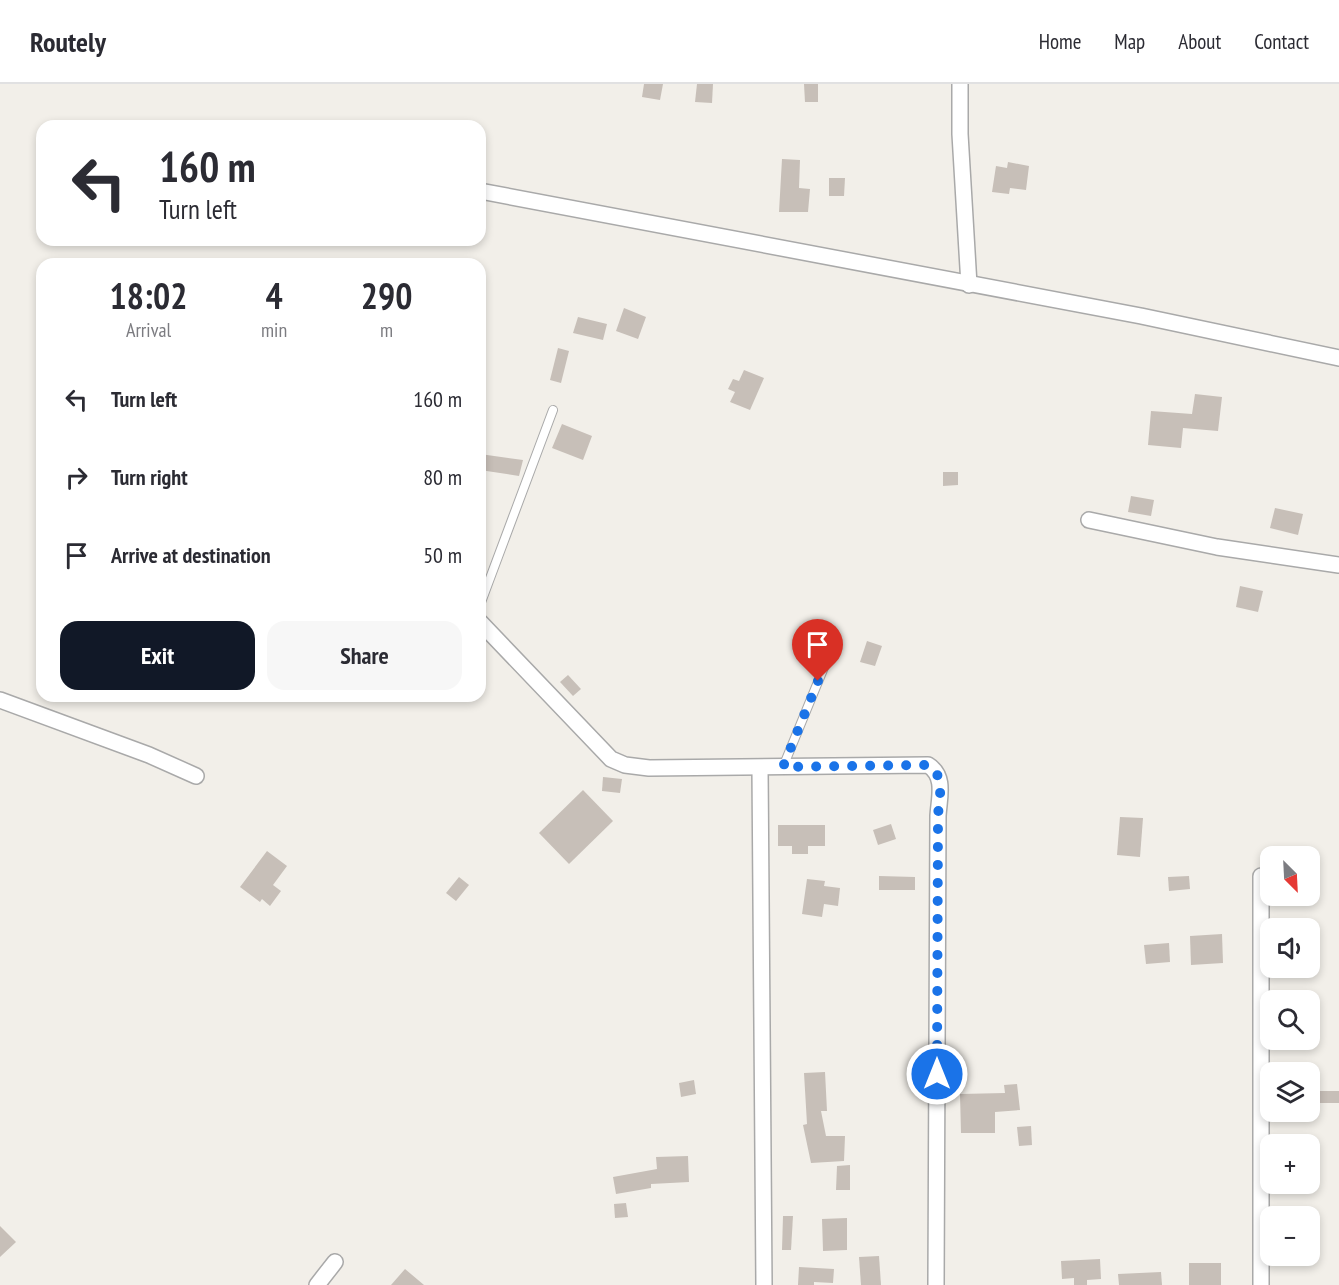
<!DOCTYPE html>
<html lang="en">
<head>
<meta charset="utf-8">
<style>
	:root { --surface:#fff; --page:#f7f7f7; --text:#2b2b33; --muted:#7c7c81; --line:#e1e1e2; --accent:#111827 }
	body { margin:0; font-family:"PT Sans Narrow",sans-serif; background:var(--page); color:var(--text); height:100vh; display:flex; flex-direction:column; font-size:22px; white-space:nowrap }
	* { box-sizing:border-box; margin:0 }
	p { font-size:20px; color:var(--muted) }
	.icon { flex:none; width:33px; height:33px; fill:none; stroke:currentColor; stroke-width:2; stroke-linecap:round; stroke-linejoin:round }
	.map { position:relative; flex:1; overflow:hidden }
	.drawer { position:absolute; left:36px; top:174px; width:450px; height:444px; display:flex; flex-direction:column; background:var(--surface); border-radius:18px; box-shadow:0 3px 9px #0003 }
	.drawer>* { flex:none }
	.top-card { position:absolute; left:36px; top:36px; width:450px; height:126px; border-radius:18px; box-shadow:0 3px 9px #0003; background:#fff; color:var(--text); overflow:hidden }
	.needle { width:39px; rotate:156deg }
	.tools { position:absolute; left:1260px; top:762px; display:grid; gap:12px }
	.tools a { display:grid; place-items:center; width:60px; height:60px; border-radius:12px; background:var(--surface); box-shadow:0 3px 9px #0003; font-size:30px }
	.pin { position:absolute; display:grid; place-items:center; width:51px; height:51px; color:#fff; margin:-62px -26px; border-radius:50% 50% 50% 0; rotate:-45deg; box-shadow:0 0 6px #0007 }
	.pin .icon { rotate:45deg }
	.me { position:absolute; width:66px; margin:-33px; rotate:0deg; stroke-linejoin:round; filter:drop-shadow(0 0 4px #0008) }
	.turn { display:flex; align-items:center; gap:21px; height:126px; padding:0 24px; font-size:27px }
	.turn .icon { width:78px; height:78px; stroke-width:2.5 }
	.turn b { display:block; font-size:42px; line-height:51px }
	.eta { display:flex; justify-content:space-evenly; align-items:center; height:102px; text-align:center }
	.eta b { font-size:36px; font-weight:700; line-height:42px }
	.primary-button { display:flex; gap:12px; margin-top:auto; padding:12px 24px }
	.primary-button a { flex:1; height:69px; border-radius:18px; background:var(--accent); color:#fff; font-size:24px; font-weight:700; line-height:69px; text-align:center }
	.primary-button a+a { background:var(--page); color:var(--text) }
	ul { padding:0; list-style:none }
	li { display:flex; align-items:center; gap:18px; height:78px; padding:0 24px }
	li div { flex:1 }
	li b { display:block; font-size:22px }
	li em { font-style:normal }
	header { display:flex; align-items:center; gap:36px; box-sizing:border-box; height:84px; padding:0 30px; background:var(--surface); border-bottom:2px solid var(--line) }
	header strong { font-size:28px }
	nav { display:flex; gap:33px; margin-inline-start:auto; font-size:21px }
	.map>svg:first-child { display:block }
	.building { fill:#c7bfb8 }
	.lines { fill:none; stroke-linecap:round; stroke-linejoin:round }
	.service-casing { stroke:#a9a9a9; stroke-width:10 }
	.minor-casing { stroke:#a9a9a9; stroke-width:18 }
	.service { stroke:#fff; stroke-width:8 }
	.minor { stroke:#fff; stroke-width:15 }
	.route { stroke:#1a73e8; stroke-width:10; stroke-dasharray:0 18 }
</style>
</head>
<body>
<header>
<strong>Routely</strong>
<nav><a>Home</a><a>Map</a><a>About</a><a>Contact</a></nav>
</header>
<div class="map">
<svg width="1339" height="1201" viewBox="0 0 1339 1201">
	<rect width="100%" height="100%" fill="#f2efe9"/>
	<g class="building">
		<polygon points="644,0 663,0 660,16 642,13"/>
		<polygon points="697,0 713,0 712,19 695,18"/>
		<polygon points="804,0 818,0 818,18 805,18"/>
		<polygon points="782,75 800,76 799,104 810,105 808,128 779,128"/>
		<polygon points="1008,78 1029,82 1026,106 1010,104 1009,110 992,108 996,82 1007,84"/>
		<polygon points="829,94 845,94 844,112 829,112"/>
		<polygon points="624,224 646,233 638,255 616,247"/>
		<polygon points="578,233 607,240 603,256 573,249"/>
		<polygon points="558,264 569,267 561,299 550,296"/>
		<polygon points="744,286 764,294 750,326 730,318 735,308 728,305 733,295 739,297"/>
		<polygon points="1195,310 1222,313 1218,347 1183,344 1181,364 1148,361 1151,327 1192,330"/>
		<polygon points="562,340 592,352 583,376 552,364"/>
		<polygon points="480,370 523,376 519,392 480,386"/>
		<polygon points="943,388 958,388 958,401 943,402"/>
		<polygon points="1131,412 1154,416 1151,432 1128,428"/>
		<polygon points="1275,424 1303,430 1298,451 1270,444"/>
		<polygon points="1240,502 1263,507 1258,528 1236,523"/>
		<polygon points="867,557 882,562 875,582 860,578"/>
		<polygon points="568,591 581,605 573,612 560,598"/>
		<polygon points="603,693 622,695 620,709 602,707"/>
		<polygon points="583,706 613,737 569,780 539,749"/>
		<polygon points="1120,733 1143,734 1140,773 1117,771"/>
		<polygon points="891,740 896,755 878,761 873,746"/>
		<polygon points="778,741 825,741 825,762 808,762 808,770 792,770 792,762 778,762"/>
		<polygon points="267,767 287,782 273,801 281,807 270,822 262,815 260,818 240,803"/>
		<polygon points="879,792 915,793 915,806 879,806"/>
		<polygon points="1189,792 1190,805 1169,807 1168,793"/>
		<polygon points="459,793 469,801 456,817 446,809"/>
		<polygon points="807,795 825,797 824,802 840,804 838,822 824,820 822,833 802,830"/>
		<polygon points="1222,850 1223,879 1191,881 1190,852"/>
		<polygon points="1169,859 1170,878 1146,880 1144,861"/>
		<polygon points="825,988 827,1027 821,1027 826,1052 845,1052 844,1077 811,1079 803,1041 807,1040 804,989"/>
		<polygon points="694,996 696,1010 681,1013 679,999"/>
		<polygon points="1017,1000 1020,1026 995,1028 995,1049 961,1049 960,1010 1005,1009 1004,1001"/>
		<rect x="1310" y="1007" width="29" height="12"/>
		<polygon points="1031,1042 1032,1061 1019,1062 1017,1043"/>
		<polygon points="688,1072 689,1098 651,1100 651,1104 616,1110 613,1093 657,1085 656,1073"/>
		<polygon points="850,1081 850,1106 836,1106 837,1082"/>
		<polygon points="626,1119 628,1133 615,1134 614,1120"/>
		<polygon points="783,1132 793,1132 791,1166 782,1166"/>
		<polygon points="847,1134 847,1166 823,1167 822,1135"/>
		<polygon points="0,1142 16,1158 0,1173"/>
		<polygon points="879,1172 881,1201 861,1201 859,1173"/>
		<polygon points="1100,1175 1101,1195 1087,1196 1087,1201 1074,1201 1074,1194 1062,1195 1061,1177"/>
		<rect x="1189" y="1179" width="32" height="22"/>
		<polygon points="799,1183 834,1185 833,1199 814,1198 814,1201 798,1201"/>
		<polygon points="405,1185 424,1201 391,1201"/>
		<polygon points="1161,1188 1162,1201 1119,1201 1118,1190"/>
	</g>
	<g class="lines">
		<defs>
			<g id="service">
				<polyline points="480,521 553,326"/>
				<polyline points="783,683 827,576"/>
			</g>
			<g id="minor">
				<polyline points="960,0 960,50 969,201"/>
				<polyline points="480,107 1141,232 1339,274"/>
				<polyline points="1089,436 1217,463 1339,481"/>
				<path d="M480,538l131,137 14,6 24,3 279,-3c18,11 11,33 10,51l-2,469"/>
				<polyline points="0,616 149,671 196,692"/>
				<polyline points="760,684 764,1201"/>
				<polyline points="317,1201 335,1178"/>
				<polyline points="1261,1201 1261,792"/>
			</g>
		</defs>
		<use href="#service" class="service-casing"/>
		<use href="#minor" class="minor-casing"/>
		<use href="#service" class="service"/>
		<use href="#minor" class="minor"/>
	</g>
	<g class="lines">
		<path class="route" d="M818,597l-35,86 145,-2c18,11 11,33 10,51l-1,258"/>
	</g>
</svg>
<div class="tools">
<a><svg class="needle" viewBox="-14 -14 28 28"><path d="M0-13l5 13h-10z" fill="#e53935"/><path d="M0 13l5-13h-10z" fill="#7c7c81"/></svg></a>
<a><svg class="icon" aria-label="sound" viewBox="0 0 24 24"><path d="M4 9h4l5-4v14l-5-4H4zM17 9q2 3 0 6"/></svg></a>
<a><svg class="icon" aria-label="search" viewBox="0 0 24 24"><circle cx="10" cy="10" r="6"/><path d="M15 15l6 6"/></svg></a>
<a><svg class="icon" aria-label="layers" viewBox="0 0 24 24"><path d="M12 4l9 5-9 5-9-5zM3 14l9 5 9-5"/></svg></a>
<a>+</a>
<a>−</a>
</div>
<div class="pin" style="left:818px;top:597px;background:#d93025"><svg class="icon" aria-label="arrive" viewBox="0 0 24 24"><path d="M6 21V4h12l-3 4 3 4H6"/></svg></div>
<svg class="me" style="left:937px;top:990px" viewBox="-20 -20 40 40"><circle r="17" fill="#1a73e8" stroke="#fff" stroke-width="3"/><path d="M0-11L8 9 0 5-8 9z" fill="#fff"/></svg>
<div class="top-card">
<div class="turn"><svg class="icon" aria-label="left" viewBox="0 0 24 24"><path d="M17 20v-9H6M10 6l-5 5 5 5"/></svg><div><b>160 m</b>Turn left</div></div>
</div>
<section class="drawer">
<div class="eta">
<div><b>18:02</b><p>Arrival</p></div>
<div><b>4</b><p>min</p></div>
<div><b>290</b><p>m</p></div>
</div>
<ul>
<li><svg class="icon" aria-label="left" viewBox="0 0 24 24"><path d="M17 20v-9H6M10 6l-5 5 5 5"/></svg><div><b>Turn left</b></div><em>160 m</em></li>
<li><svg class="icon" aria-label="right" viewBox="0 0 24 24"><path d="M7 20v-9h11M14 6l5 5-5 5"/></svg><div><b>Turn right</b></div><em>80 m</em></li>
<li><svg class="icon" aria-label="arrive" viewBox="0 0 24 24"><path d="M6 21V4h12l-3 4 3 4H6"/></svg><div><b>Arrive at destination</b></div><em>50 m</em></li>
</ul>
<div class="primary-button"><a>Exit</a><a>Share</a></div>
</section>
</div>
</body>
</html>
